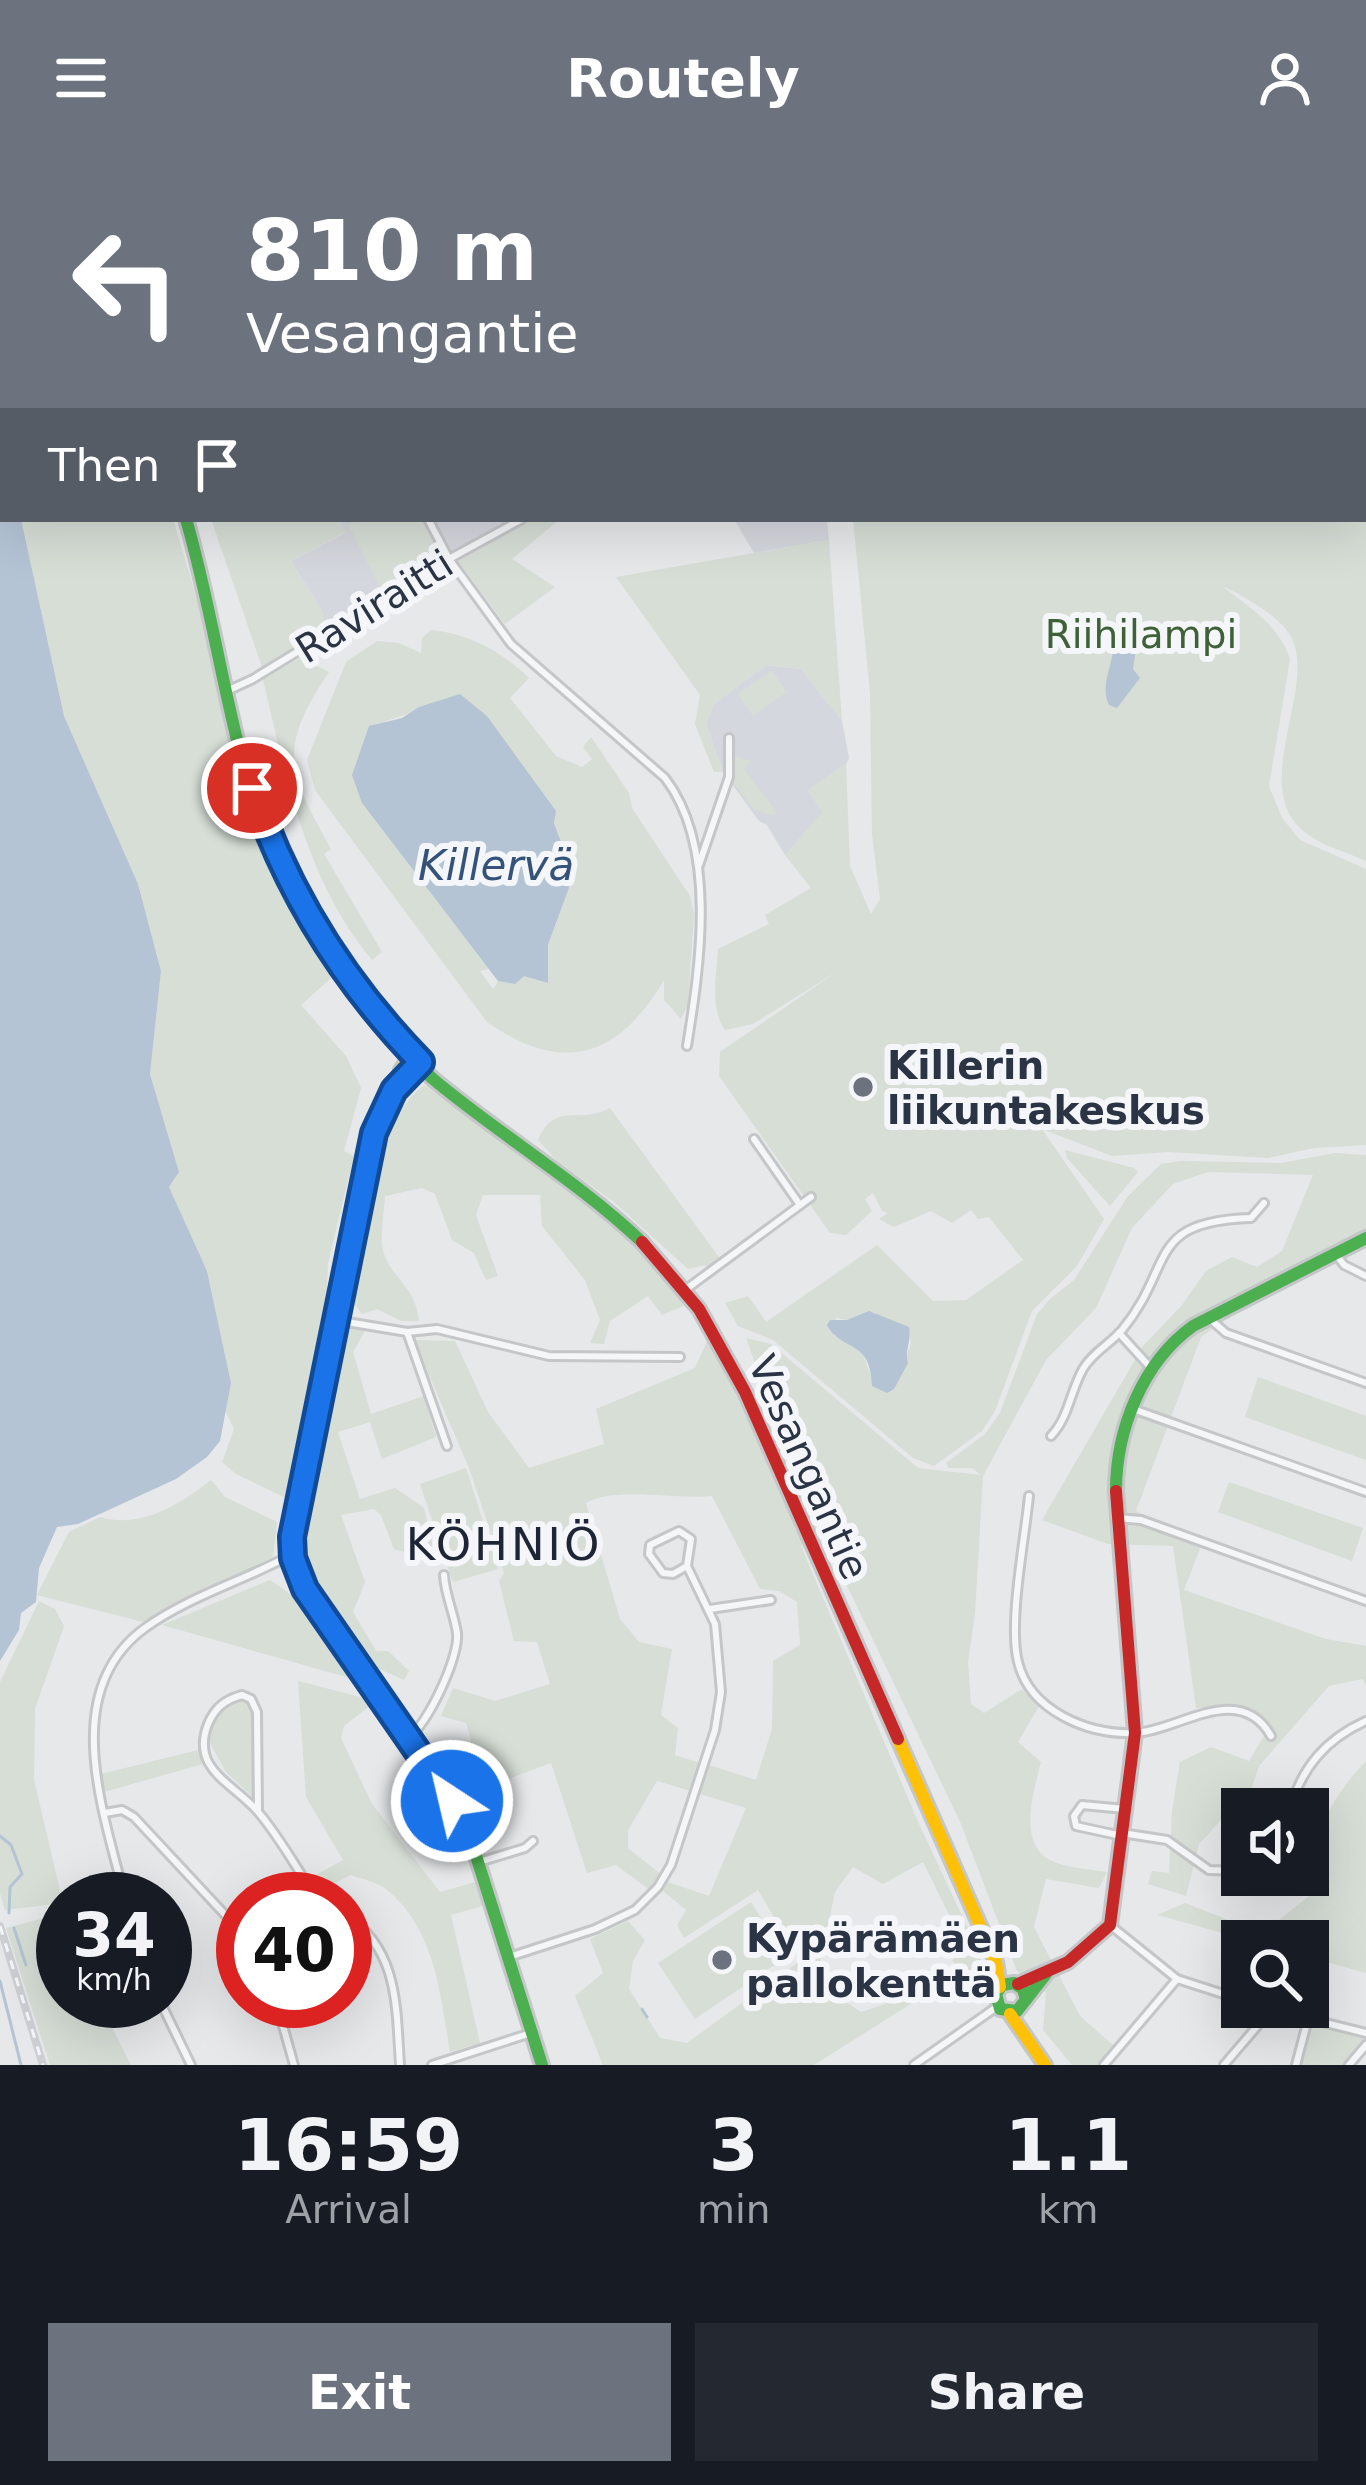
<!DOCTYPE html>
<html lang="en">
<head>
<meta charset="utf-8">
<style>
	:root { --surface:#171b24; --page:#242831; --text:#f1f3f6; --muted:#9ea1a6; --accent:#6c737f }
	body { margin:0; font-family:"DejaVu Sans",sans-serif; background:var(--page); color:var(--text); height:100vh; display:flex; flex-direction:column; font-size:45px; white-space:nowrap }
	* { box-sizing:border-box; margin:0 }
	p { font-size:39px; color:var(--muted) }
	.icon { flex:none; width:66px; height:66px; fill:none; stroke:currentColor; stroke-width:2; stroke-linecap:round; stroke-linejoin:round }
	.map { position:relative; height:1909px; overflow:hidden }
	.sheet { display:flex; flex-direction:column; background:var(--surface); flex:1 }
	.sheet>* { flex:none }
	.guide { position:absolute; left:0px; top:0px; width:1368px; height:366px; box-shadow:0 12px 48px #0002; background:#6c737f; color:#fff; overflow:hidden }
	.buttons { position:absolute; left:1221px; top:1632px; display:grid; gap:24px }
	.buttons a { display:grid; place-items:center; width:108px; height:108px; border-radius:0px; background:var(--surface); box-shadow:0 12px 48px #0002; font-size:60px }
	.speed { position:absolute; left:36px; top:1716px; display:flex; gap:24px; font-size:60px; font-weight:700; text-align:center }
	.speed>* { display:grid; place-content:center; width:156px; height:156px; border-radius:50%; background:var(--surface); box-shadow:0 12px 48px #0002; line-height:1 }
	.speed small { font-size:30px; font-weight:400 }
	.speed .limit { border:18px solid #d22; background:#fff; color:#111 }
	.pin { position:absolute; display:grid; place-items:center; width:102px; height:102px; color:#fff; margin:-51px; border:6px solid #fff; border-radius:50%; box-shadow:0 3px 12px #0007 }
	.me { position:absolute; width:132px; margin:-66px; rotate:325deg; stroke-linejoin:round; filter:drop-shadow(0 0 9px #0008) }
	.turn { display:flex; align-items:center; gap:42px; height:252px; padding:0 48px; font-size:54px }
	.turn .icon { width:156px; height:156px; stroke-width:2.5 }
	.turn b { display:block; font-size:84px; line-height:102px }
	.then { display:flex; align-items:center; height:114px; padding:0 48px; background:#0003; gap:24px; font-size:45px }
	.eta { display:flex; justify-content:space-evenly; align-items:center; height:204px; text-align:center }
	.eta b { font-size:72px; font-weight:700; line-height:84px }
	.primary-button { display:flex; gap:24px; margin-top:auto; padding:24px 48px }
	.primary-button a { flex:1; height:138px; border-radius:0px; background:var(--accent); color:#fff; font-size:48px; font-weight:700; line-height:138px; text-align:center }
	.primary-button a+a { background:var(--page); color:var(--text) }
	header { display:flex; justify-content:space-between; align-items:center; height:156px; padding:0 48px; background:var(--accent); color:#fff; font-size:54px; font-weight:700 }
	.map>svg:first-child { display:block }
	.built { fill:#d4d7dd }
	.green { fill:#d6ded6; fill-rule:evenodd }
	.water { fill:#b4c4d5 }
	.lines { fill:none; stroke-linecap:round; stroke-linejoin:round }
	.stream { stroke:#b4c4d5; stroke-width:3 }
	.street-casing { stroke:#c4c6c8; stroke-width:12 }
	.fast-casing { stroke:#c4c6c8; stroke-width:18 }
	.slow-casing { stroke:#c4c6c8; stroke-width:18 }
	.jam-casing { stroke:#c4c6c8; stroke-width:18 }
	.street { stroke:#f5f6f7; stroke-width:6 }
	.fast { stroke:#4caf50; stroke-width:12 }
	.slow { stroke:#ffc107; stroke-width:12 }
	.jam { stroke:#c62828; stroke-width:12 }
	.rail-casing { stroke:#cecfd2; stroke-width:8 }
	.rail { stroke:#f4f6f9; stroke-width:3; stroke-dasharray:9; stroke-linecap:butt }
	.route-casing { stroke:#114b97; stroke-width:30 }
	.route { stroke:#1a73e8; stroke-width:21 }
	.poi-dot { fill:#6c737f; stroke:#f4f6f9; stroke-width:4.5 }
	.labels { text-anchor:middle; stroke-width:12; stroke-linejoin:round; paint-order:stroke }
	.street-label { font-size:39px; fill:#2b3445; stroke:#f4f6f9 }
	.park-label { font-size:39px; fill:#3f6138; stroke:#f4f6f9 }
	.poi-label { font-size:39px; font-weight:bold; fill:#2b3445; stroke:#f4f6f9; text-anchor:start }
	.water-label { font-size:42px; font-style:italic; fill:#34527a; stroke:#f4f6f9 }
	.quarter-label { font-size:45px; letter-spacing:3px; fill:#1d2536; stroke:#f4f6f9 }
</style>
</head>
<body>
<header><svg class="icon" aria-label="menu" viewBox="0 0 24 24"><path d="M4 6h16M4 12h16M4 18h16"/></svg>Routely<svg class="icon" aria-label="person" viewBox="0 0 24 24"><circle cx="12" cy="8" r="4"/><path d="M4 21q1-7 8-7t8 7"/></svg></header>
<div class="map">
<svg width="1366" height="1909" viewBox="0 0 1366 1909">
	<rect width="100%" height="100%" fill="#e6e8ea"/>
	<g class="built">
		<polygon points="340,363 513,363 324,475 323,456 291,405 345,377"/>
		<polygon points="734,363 827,363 829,384 754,397"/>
		<polygon points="766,509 801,513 842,565 849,602 846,608 808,634 823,656 785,699 767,669 759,665 723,616 706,568 714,548"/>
	</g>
	<g class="green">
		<polygon points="380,0 873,0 381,3"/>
		<path d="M882,0h484v705c-19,-9 -44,-15 -60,-28 -60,-44 14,-148 -16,-198 -12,-20 -48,-40 -68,-49 28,22 56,38 68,73l-21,127 13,32 18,22 66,29v276l-52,3 -46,10 -100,-6 -56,4 -70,-27 62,90 -27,47 -45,45 -37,100 -13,20 -48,35 -21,-8 -140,-118 -35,-14 -13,-23 23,-7 18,26 111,-77 56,56 33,-1 57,-40 -34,-43 -11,2 -7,-9 -19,13 -21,-12 -37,16 -15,-8 9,-6 -6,-2 -9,-18 -8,6 7,12 -26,24 -16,-2 -111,-157 1,-24 118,-81 -85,53 -28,6c-16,-23 -8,-55 -7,-81l51,-25 -4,-9 46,-27 -26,-33 37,-43 -15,-22 39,-26 4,102 21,48 9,-15 -8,-65 -2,-141 -17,-174h512v-360h-483zM874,1156l6,6 29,9 2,17 -17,44 -22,-10 -12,-30 -26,-12 2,-18 11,2z"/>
		<polygon points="21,363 173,363 202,459 235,613 273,722 331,822 301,849 346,900 361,932 344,995 354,1000 328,1107 326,1155 314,1230 288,1343 236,1318 222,1306 234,1273 225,1254 231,1227 207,1115 169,1031 179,1016 150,918 161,815 138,728 64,560"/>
		<polygon points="211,363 340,363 346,376 291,405 323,456 324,475 262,511"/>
		<polygon points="361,363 421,363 443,400 383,437 348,369"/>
		<polygon points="534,363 560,363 512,403 555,431 505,468 458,405"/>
		<polygon points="829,384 842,565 801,513 766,509 714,548 706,568 723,616 714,616 695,568 700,539 616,421"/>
		<path d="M431,474c39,4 70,21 98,48l-19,20 46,58 26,11 10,-8 -9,-12 8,-10 38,56 3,15 58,88 4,19 -6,90 -7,14 -17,-19v-20c-46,78 -101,95 -177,42l-172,-232 -8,-30 39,-98 31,-21 22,2 22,10 1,-15zM450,543l104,123 10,28 5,38 -21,58 -42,33 -8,2 -5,8 -13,-18 9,-2 -127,-166 7,-76z"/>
		<path d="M300,502l29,14c-53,78 -40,101 2,177l-7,5 58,98 -10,8c-66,-79 -86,-183 -109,-280z"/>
		<polygon points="772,515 787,536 753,560 737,538"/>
		<polygon points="734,600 751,605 744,613 774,652 776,657 772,660 753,653 732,626"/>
		<path d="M424,929l185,132 46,46 31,42 -24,10 -14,-19 -38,25 -6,23 -14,-1 10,-23 -15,-40 -43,-54 -2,-31h-57l-7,20 22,61 -12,4 -12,-27 -22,-13 -17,-46 -13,-6 -37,8c-1,16 -4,34 -3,49 4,31 34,39 37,76h-18l-24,-12 -15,5 -12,-15c13,-59 24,-177 74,-214z"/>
		<path d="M610,952l111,152 -13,9 -3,-4 -17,4 -74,-67 -58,-42 -18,-20c17,-40 43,-15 72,-32z"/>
		<polygon points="1065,994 1134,1012 1138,1016 1110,1050 1067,1002"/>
		<path d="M1335,997l31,2v79l-54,28 -111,75 -65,174 65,35 -17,44 142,49 40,7v39l-4,-6 -33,7 -70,80 -17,52 -10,8 -11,-6 -22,24 -13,52 -38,-12 4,-13 17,2 3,-62 8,-49 31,-15 38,14 21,-35 -26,-20 -48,2 -23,-162 -65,-2 -66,-24 101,-174 39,-41 24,-34 26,-14 25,10 25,-16 31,-76 -105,-3 -35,12 -41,44 -36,80 -50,52 -63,116 -8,138 -7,48 3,42 13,9 38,-24 17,17 -21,36 23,20c-7,28 -24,80 9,98 15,8 40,9 57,12l-8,16 -53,-9 -12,48 46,89 35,31 -15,18h-28l-29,-35 3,-37 -13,-20 -9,2 -7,-4 -56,-147 -140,-293 -20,15 118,278 60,128 8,30 -3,22 -32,-44 15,-9 -44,-89 -40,22 -30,-17 -18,25 -19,90 45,30 78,-26 -125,79h-211l-28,-69 28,-23 -13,-34 38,-18 17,19 -12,21 -4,28 31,49 27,5 113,-82 -42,-71 -74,48 -7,-13 9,-15 -23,-19 5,-9 41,14 37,-88 -46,-14 9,-29 47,15 16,-51 1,-68 27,-16 -3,-43 -18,-11 -19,-2 -48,-93c-36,4 -97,-10 -126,7l34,116 19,23 33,7 -11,66 17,13 -3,27 25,8 -9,28 -34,-10 -29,49v18l35,28 -12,15 -35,-26 -29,8 -36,-110 -67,25 -18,-65 -25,-7 12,-28 42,13 55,-17 -13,-42 -23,-1 -15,-60 5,-8 -2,-7 -33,-98 -55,-128 41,1 33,71 41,56 75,-24 -8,-35 99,-41 14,-31 86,185 15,-8 -64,-176 25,6 147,124 63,7 -9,-7h-23l-3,-5 39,-29 15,-21 37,-99 13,-15 24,-19 54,-84 33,-32 19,-3 101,2z"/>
		<polygon points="348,1171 366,1173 353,1196 371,1258 424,1240 436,1281 382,1303 370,1266 338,1276 360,1343 395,1332 424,1352 437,1405 394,1393 381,1359 374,1353 341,1359 365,1426 353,1456 376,1495 388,1495 409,1515 404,1524 366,1507 337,1468 325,1443 312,1430 300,1382 343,1176"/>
		<polygon points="1258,1221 1366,1260 1366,1304 1245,1261"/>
		<polygon points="466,1312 498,1413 453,1426 420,1328"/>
		<path d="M211,1324l14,17 52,25 -4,35 -130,65 -106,-27 32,-63 31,-15c41,12 79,-12 111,-37z"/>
		<polygon points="1229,1326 1363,1372 1352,1405 1218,1356"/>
		<path d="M270,1424c40,24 66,65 94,102l-202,-57z"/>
		<polygon points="39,1445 55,1453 64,1470 35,1553 34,1624 63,1747 5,1754 0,1737 0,1526"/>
		<path d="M298,1525l78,20 -32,25 -3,12 31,66 68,88 39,-11 7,24 -35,10 29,128 -30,9c-10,-58 -14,-122 -64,-163 -9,-7 -24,-10 -35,-14l-36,18 -8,-13 36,-20 -37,-63z"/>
		<path d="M242,1544l6,2 5,11 1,85 -28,-26 -16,-29c-1,-21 11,-38 32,-43z"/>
		<polygon points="198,1594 203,1608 104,1636 101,1618"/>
		<path d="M1366,1606v211l-58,-16v-16h-56l-95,-26 28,-12 46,18 39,6 58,-46 -20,-11c0,-30 35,-89 58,-108z"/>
		<polygon points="751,1746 786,1801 695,1863 658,1807"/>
		<polygon points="63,1757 63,1845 99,1845 131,1909 50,1909 6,1772"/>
		<polygon points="1312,1867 1366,1880 1366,1884 1344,1909 1300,1909"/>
	</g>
	<g class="water">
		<polygon points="0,248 3,363 21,363 64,560 138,728 161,815 150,918 179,1016 169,1031 207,1115 231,1227 220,1285 207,1301 176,1323 78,1368 57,1371 39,1412 36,1446 21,1457 19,1474 0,1505"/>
		<path d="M1096,464c15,21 18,23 40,29l-3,20 7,9 -23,30 -8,-3c-9,-21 3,-36 4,-57l-18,-17z"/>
		<polygon points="460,538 487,560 556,655 554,667 564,694 569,732 548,789 548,827 524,820 515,828 498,825 362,647 352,619 369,570 402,562 419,551"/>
		<path d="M869,1155l40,16c3,14 -5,24 -1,36l-14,26 -7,4 -15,-7c-1,-48 -31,-34 -45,-61l3,-5h17z"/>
	</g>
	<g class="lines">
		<g class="stream">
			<polyline points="0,1680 11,1689 22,1718 10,1731 9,1757"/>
			<polyline points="14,1772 26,1809"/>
			<polyline points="0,1825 21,1909"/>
			<polyline points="642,1853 647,1861"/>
		</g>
		<defs>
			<g id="street">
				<path d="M428,363l21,40 62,85 154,134c53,69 35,188 22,268"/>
				<polyline points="227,535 253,523 449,403 522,363"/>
				<polyline points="699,709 729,621 729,582"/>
				<polyline points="754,983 800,1049"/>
				<polyline points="1335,1097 1344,1109 1366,1120"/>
				<polyline points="685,1134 811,1041"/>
				<polyline points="1210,1163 1226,1177 1366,1227"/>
				<polyline points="335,1164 407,1176 447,1290"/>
				<polyline points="407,1176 437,1173 549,1200 680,1201"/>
				<polyline points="1119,1177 1150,1211"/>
				<polyline points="1133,1253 1366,1336"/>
				<path d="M1051,1280c18,-19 19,-44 32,-67 9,-16 27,-25 39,-39 53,-64 23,-109 129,-112l13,-15"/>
				<path d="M1029,1340c-4,43 -21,127 -11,166 12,49 70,73 117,71 43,-2 104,-53 136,3"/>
				<polyline points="1116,1362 1141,1364 1366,1445"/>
				<polyline points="710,1453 771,1444"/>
				<path d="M408,1582c19,-12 52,-82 49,-105 -3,-20 -12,-38 -13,-58"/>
				<path d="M1290,1653c12,-42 36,-70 76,-88"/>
				<path d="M258,1655l-1,-99 -6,-13 -9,-4c-18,5 -27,13 -34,29 -18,46 26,59 51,89 22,26 39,58 58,86"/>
				<polyline points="105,1657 122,1654 134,1661 243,1778"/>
				<polyline points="1122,1677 1167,1684 1209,1714 1242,1715"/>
				<polyline points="1122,1680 1076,1670 1074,1660 1082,1649 1125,1653"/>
				<polyline points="479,1706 525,1692 533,1685"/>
				<path d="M125,1743c-20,-84 -68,-207 20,-271 40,-29 91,-45 134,-67l14,-3"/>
				<path d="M345,1758c54,36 51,92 55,151"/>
				<polyline points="1110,1769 1177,1823 1242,1844"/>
				<polyline points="509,1801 595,1773 635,1754 658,1731 671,1709 715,1574 721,1536 715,1468 687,1410 691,1383 679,1375 650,1389 649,1398 663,1417 673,1418 687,1410"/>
				<polyline points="160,1845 191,1909"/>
				<polyline points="276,1845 294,1909"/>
				<polyline points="1262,1851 1366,1877"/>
				<polyline points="432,1909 531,1877"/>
				<polyline points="914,1909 998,1850"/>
				<polyline points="1104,1909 1177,1823"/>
				<polyline points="1224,1909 1271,1854"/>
				<polyline points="1296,1909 1308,1863"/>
				<polyline points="1349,1909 1366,1889"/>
			</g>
			<g id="fast">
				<path d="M186,363c23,79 35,161 56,241 25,93 75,183 137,256 18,21 34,45 54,63 68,57 145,102 209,163"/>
				<polyline points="420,906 394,934 374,977 293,1365 293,1402 305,1433 466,1668 542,1909"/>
				<path d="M1116,1335c0,-62 27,-129 77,-165l173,-88"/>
				<polyline points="1026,1844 1023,1833 1014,1827 1002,1829 996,1838 1000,1853 1017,1855 1046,1818"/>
			</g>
			<g id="slow">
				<polyline points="400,926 401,914 412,898"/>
				<polyline points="898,1583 996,1806 1000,1831"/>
				<polyline points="1010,1858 1045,1909"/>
			</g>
			<g id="jam">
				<polyline points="41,0 43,3"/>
				<polyline points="642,1086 699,1153 745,1236 898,1583"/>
				<polyline points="1018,1828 1068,1806 1110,1769 1135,1577 1116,1335"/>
			</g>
		</defs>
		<use href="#street" class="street-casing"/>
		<use href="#fast" class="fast-casing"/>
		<use href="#slow" class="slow-casing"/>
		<use href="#jam" class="jam-casing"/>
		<use href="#street" class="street"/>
		<use href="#fast" class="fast"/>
		<use href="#slow" class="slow"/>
		<use href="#jam" class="jam"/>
		<defs>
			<polyline id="rail" points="0,1770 43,1909"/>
		</defs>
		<use href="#rail" class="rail-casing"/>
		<use href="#rail" class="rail"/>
	</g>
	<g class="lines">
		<defs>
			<path id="route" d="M252,632c35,104 92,195 169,274l-27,28 -20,43 -82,404 1,21 12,31 147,212"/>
		</defs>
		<use href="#route" class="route-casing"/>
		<use href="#route" class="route"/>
	</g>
	<g class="poi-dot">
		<circle cx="863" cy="931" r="12"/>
		<circle cx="722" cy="1804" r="12"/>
	</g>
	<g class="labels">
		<g class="street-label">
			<text transform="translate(374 450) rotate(-32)" y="14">Raviraitti</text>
			<text transform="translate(809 1311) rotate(66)" y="14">Vesangantie</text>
		</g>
		<g class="park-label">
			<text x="1141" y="492">Riihilampi</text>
		</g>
		<g class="poi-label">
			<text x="887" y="923">Killerin<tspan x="887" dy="45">liikuntakeskus</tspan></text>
			<text x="746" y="1796">Kypärämäen<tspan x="746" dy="45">pallokenttä</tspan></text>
		</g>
		<g class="water-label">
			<text x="496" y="724">Killervä</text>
		</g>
		<g class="quarter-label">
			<text x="504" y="1404">KÖHNIÖ</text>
		</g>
	</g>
</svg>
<div class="buttons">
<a><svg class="icon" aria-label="sound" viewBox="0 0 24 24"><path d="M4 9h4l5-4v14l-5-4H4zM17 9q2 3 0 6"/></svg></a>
<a><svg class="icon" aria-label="search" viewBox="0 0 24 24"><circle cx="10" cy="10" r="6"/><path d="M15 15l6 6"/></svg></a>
</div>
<div class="speed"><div>34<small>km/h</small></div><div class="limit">40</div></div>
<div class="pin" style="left:252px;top:632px;background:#d93025"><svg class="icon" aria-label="arrive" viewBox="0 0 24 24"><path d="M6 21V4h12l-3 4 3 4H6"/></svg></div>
<svg class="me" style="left:452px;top:1645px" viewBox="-20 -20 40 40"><circle r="17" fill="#1a73e8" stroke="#fff" stroke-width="3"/><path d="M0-11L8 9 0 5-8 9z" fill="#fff"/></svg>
<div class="guide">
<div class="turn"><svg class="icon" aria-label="left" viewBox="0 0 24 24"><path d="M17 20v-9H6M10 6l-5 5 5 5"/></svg><div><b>810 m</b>Vesangantie</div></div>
<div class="then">Then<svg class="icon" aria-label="arrive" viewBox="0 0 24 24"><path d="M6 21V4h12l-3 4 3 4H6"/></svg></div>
</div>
</div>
<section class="sheet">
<div class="eta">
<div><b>16:59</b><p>Arrival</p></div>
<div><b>3</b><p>min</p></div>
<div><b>1.1</b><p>km</p></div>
</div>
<div class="primary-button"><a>Exit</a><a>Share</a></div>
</section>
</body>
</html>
